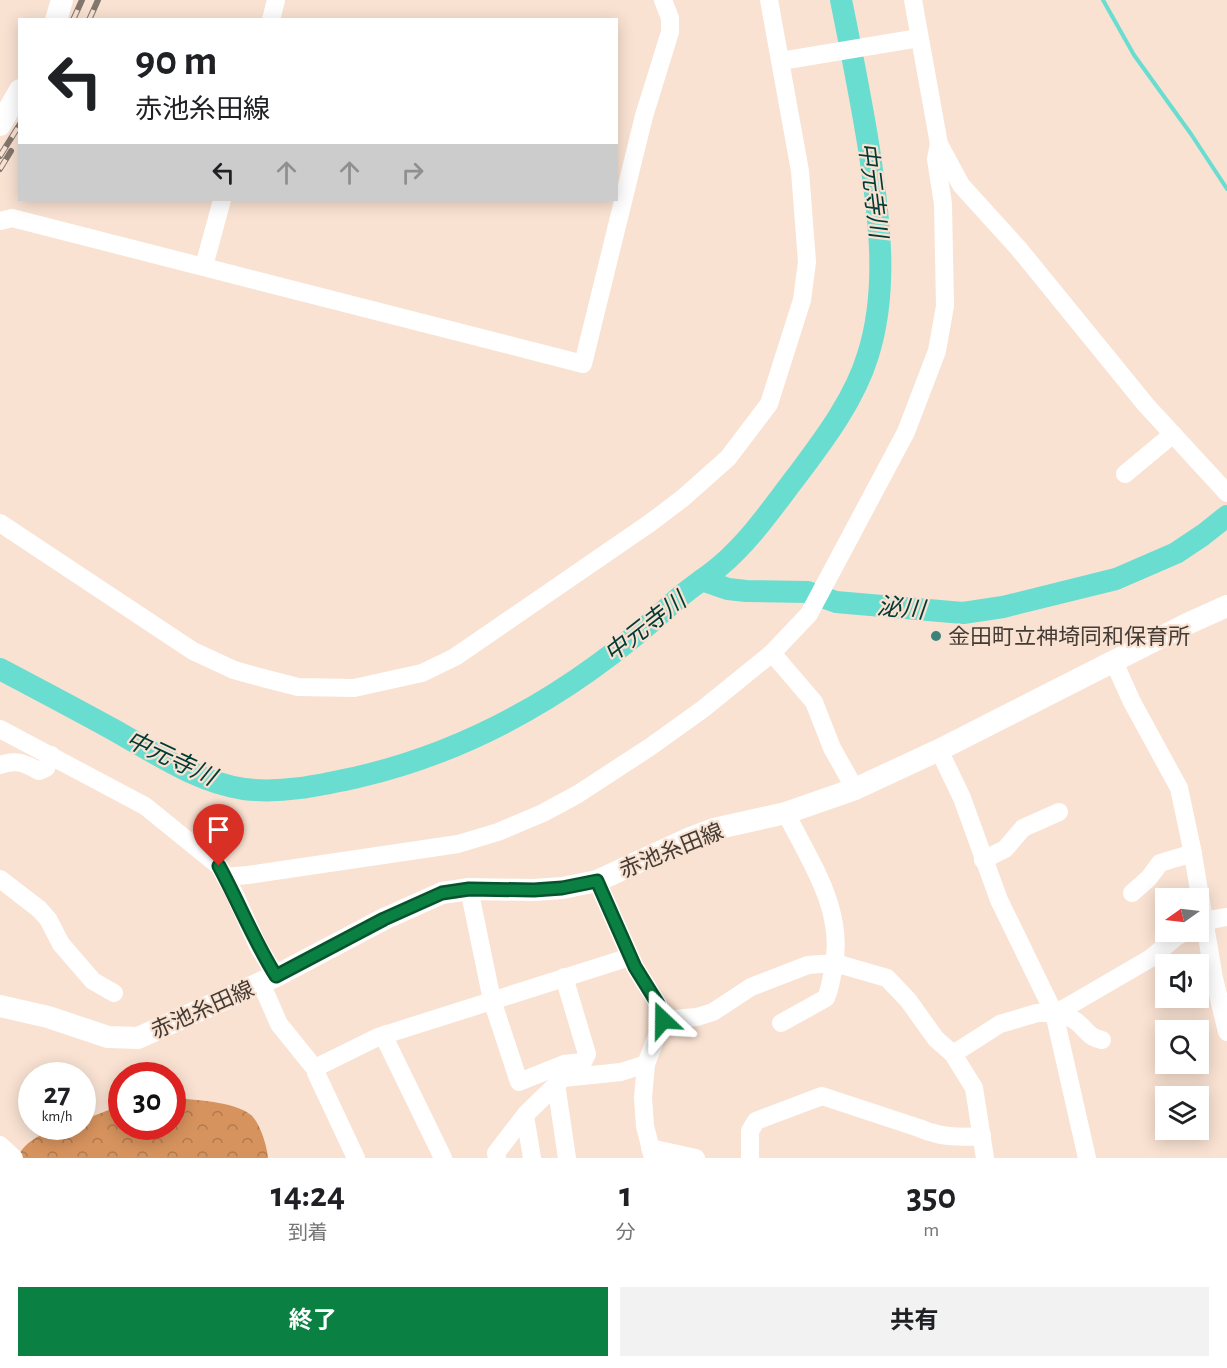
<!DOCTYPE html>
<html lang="ja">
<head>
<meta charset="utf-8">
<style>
	:root { --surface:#fff; --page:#f2f2f2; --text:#202124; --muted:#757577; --accent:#0b8043 }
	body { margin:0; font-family:"Alegreya Sans","Noto Sans JP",sans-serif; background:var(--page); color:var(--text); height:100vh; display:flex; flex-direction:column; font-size:22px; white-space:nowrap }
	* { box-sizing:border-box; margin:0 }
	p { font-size:20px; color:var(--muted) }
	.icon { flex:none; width:33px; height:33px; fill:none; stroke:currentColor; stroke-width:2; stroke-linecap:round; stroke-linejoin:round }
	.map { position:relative; height:1158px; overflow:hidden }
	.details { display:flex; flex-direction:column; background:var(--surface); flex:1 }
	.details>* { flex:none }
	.banner { position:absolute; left:18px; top:18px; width:600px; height:183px; border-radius:0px; box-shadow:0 3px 15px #0003; background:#fff; color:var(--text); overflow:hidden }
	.needle { width:39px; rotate:256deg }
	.tools { position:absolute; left:1155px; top:888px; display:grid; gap:12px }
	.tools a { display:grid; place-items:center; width:54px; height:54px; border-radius:0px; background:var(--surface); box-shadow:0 3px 15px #0003; font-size:30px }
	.speed { position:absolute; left:18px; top:1062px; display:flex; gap:12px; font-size:30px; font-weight:700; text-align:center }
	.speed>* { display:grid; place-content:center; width:78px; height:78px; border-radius:50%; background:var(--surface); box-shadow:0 3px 15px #0003; line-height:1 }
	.speed small { font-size:15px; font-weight:400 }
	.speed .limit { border:9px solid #d22; background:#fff; color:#111 }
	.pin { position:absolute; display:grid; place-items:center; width:51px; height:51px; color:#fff; margin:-62px -26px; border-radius:50% 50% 50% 0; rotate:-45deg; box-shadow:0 0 6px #0007 }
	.pin .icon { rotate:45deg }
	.me { position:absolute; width:66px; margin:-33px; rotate:337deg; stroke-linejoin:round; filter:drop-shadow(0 0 4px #0008) }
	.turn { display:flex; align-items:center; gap:21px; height:126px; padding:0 18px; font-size:27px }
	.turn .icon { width:78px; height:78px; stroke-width:2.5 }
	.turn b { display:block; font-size:42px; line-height:51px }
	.lanes { display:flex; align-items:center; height:57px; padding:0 18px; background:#0003; justify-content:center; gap:30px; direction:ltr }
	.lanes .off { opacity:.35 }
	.eta { display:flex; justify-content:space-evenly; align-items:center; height:102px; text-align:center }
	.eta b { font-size:36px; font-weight:700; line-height:42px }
	.action { display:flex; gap:12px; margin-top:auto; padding:12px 18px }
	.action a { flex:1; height:69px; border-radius:0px; background:var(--accent); color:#fff; font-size:24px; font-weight:700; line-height:69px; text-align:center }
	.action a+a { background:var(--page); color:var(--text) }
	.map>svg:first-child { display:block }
	.forest { fill:url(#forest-crowns) }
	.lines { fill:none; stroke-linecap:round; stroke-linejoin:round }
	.stream { stroke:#69ddd0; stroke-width:4 }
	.river { stroke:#69ddd0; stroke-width:22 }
	.minor { stroke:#fff; stroke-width:18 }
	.major { stroke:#fff; stroke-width:22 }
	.rail-casing { stroke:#83766c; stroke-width:6 }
	.rail { stroke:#f9e2d2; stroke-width:4; stroke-dasharray:11; stroke-linecap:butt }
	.route-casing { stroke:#07532c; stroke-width:15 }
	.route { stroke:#0b8043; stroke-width:10 }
	.poi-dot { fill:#3c827a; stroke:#f9e2d2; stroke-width:2 }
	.labels { text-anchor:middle; stroke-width:4.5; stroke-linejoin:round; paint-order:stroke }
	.poi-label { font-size:22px; fill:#433b34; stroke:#f9e2d2; text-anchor:start }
	.street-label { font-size:22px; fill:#433b34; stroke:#f9e2d2 }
	.water-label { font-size:24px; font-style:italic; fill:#013b36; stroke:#f9e2d2 }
</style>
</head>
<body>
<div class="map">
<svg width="1227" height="1158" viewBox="0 0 1227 1158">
	<defs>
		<pattern id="forest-crowns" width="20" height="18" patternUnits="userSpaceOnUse" patternTransform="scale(1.5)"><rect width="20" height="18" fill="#d7935e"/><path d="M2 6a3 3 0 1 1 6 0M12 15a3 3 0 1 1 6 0" fill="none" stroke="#b0794e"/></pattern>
	</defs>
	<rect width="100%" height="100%" fill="#f9e2d2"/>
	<path class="forest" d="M173,1098c21,2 61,3 78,17 9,8 16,31 17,43h-251c11,-24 42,-31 65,-32l1,-6 36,-14 2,-1 1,21h50z"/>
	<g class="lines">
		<polyline class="stream" points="1103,0 1134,55 1191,134 1227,189"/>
		<g class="river">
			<polyline points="702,580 728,589 746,591 808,592 836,602 963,613 1003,607 1116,579 1176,553 1203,535 1227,516"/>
			<path d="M0,669c38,20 76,40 114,61 41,23 83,52 130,59 38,5 77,-4 114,-12 121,-28 227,-93 317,-176 14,-13 31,-23 45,-35 31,-26 55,-62 79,-93 27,-36 56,-75 69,-118 21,-67 11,-139 1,-206 -8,-50 -18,-100 -28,-149"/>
		</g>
		<g class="minor">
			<polyline points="913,0 939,144 961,185 1019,249 1146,405 1227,493"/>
			<polyline points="271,20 276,0"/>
			<polyline points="780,59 787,60 919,38"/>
			<polyline points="0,221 12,218 583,364 644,116 670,32 670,18 663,0"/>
			<polyline points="204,266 222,200"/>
			<polyline points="1125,474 1173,434"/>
			<polyline points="0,523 193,651 234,670 263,678 298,687 354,688 422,673 455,657 650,523 683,498 728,458 769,404 802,300 807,262 800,171 769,0"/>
			<polyline points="772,653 814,702 832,748 855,789"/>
			<polyline points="1114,662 1132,702 1179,788 1192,849 1214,978 1227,1032"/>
			<polyline points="0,729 145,806 219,866 234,893 258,946 276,976"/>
			<polyline points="939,750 962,798 999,900 1054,1013 1087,1158"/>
			<path d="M0,765c16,-6 24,-2 39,6l7,-3 5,-13"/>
			<polyline points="983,860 1005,849 1023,828 1059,812"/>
			<polyline points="225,877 248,875 458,844 498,832 543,813 578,794 650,747 703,709 772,653 809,614 906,432 937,351 945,306 943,204 936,159 939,144"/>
			<polyline points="0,879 39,909 48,919 61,944 93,981 114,993"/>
			<polyline points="597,881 635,967 658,1004 663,1020 646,1064 643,1098 645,1126 653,1158"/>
			<polyline points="469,889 492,1000 519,1082 564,1064 583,1062 587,1054 564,977"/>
			<polyline points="1132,893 1149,878 1160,863 1193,853"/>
			<polyline points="1198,926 1215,919 1227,917"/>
			<polyline points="261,983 279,1024 312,1065 317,1067"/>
			<path d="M1061,1010c5,7 10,7 16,12 9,7 12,16 25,18"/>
			<polyline points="663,1020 697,1017 713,1012 751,987 808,965 835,963 887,978 908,1000 936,1039 953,1054 974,1088 985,1158"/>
			<path d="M781,1023l45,-25c4,-9 5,-18 7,-27 13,-60 -22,-107 -47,-158"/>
			<polyline points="386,1034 387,1043 443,1158"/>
			<polyline points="953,1054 1000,1024 1037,1013 1054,1013 1065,1008 1151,958 1176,937 1186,932"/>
			<polyline points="556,1084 567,1158"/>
			<polyline points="525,1116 532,1158"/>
			<polyline points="0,1145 14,1158"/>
			<polyline points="650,1148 696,1158"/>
			<polyline points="356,1158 316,1073 317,1067 378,1037 630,957"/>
			<polyline points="497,1158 496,1153 526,1114 563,1078 621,1072 646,1064"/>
			<path d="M750,1158v-27l6,-10 66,-25 97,32c19,9 41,10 63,8"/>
		</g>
		<g class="major">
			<polyline points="56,20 62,0"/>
			<polyline points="0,125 20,90"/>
			<polyline points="0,1006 48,1017 108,1037 138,1038 276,976 384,919 442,893 469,889 534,890 562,888 597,881 690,838 714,829 786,813 855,789 939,750 1187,624 1227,606"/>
		</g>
		<defs>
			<g id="rail">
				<polyline points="73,20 82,0"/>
				<polyline points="89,20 98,0"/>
				<polyline points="0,156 20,124"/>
				<polyline points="0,169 11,151"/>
			</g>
		</defs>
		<use href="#rail" class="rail-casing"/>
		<use href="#rail" class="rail"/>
	</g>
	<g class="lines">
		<defs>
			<path id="route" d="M219,866c20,37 35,75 57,110l108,-57 58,-26 27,-4 65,1 28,-2 35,-7 38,86 23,37 5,16"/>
		</defs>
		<use href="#route" class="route-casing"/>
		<use href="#route" class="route"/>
	</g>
	<circle class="poi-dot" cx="936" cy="636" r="6"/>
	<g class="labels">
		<g class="poi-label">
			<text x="948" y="644">金田町立神埼同和保育所</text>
		</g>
		<g class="street-label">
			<text transform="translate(671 850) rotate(-22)" y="8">赤池糸田線</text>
			<text transform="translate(202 1009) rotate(-24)" y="8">赤池糸田線</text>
		</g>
		<g class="water-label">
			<text transform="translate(873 190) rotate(83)" y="8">中元寺川</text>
			<text transform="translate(901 608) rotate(5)" y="8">泌川</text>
			<text transform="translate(645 627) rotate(-38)" y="8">中元寺川</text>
			<text transform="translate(171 758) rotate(25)" y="8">中元寺川</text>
		</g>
	</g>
</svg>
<div class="tools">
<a><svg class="needle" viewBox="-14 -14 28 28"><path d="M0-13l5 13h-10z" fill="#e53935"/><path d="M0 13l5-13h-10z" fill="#757577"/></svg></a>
<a><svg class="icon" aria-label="sound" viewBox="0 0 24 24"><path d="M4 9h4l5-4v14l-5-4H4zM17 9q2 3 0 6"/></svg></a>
<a><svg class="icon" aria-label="search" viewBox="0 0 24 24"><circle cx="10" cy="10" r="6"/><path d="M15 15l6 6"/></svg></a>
<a><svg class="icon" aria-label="layers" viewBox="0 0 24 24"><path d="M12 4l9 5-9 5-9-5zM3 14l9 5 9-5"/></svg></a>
</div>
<div class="speed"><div>27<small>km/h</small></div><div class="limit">30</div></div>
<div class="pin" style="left:219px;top:866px;background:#d93025"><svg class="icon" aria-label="arrive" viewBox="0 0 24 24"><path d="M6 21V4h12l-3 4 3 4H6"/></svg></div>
<svg class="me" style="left:663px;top:1020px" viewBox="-20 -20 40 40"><path d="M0-17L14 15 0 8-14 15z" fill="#0b8043" stroke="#fff" stroke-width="4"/></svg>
<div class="banner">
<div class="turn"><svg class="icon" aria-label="left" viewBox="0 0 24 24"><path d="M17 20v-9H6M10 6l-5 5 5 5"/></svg><div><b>90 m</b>赤池糸田線</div></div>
<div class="lanes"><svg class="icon" aria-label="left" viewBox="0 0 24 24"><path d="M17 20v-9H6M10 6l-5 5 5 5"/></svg><svg class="icon off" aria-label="ahead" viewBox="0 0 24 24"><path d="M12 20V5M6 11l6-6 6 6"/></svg><svg class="icon off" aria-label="ahead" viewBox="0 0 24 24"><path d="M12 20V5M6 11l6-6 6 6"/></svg><svg class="icon off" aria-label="right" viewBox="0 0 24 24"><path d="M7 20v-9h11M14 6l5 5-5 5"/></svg></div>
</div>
</div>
<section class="details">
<div class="eta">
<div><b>14:24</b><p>到着</p></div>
<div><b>1</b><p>分</p></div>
<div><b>350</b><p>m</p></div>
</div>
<div class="action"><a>終了</a><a>共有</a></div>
</section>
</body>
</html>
